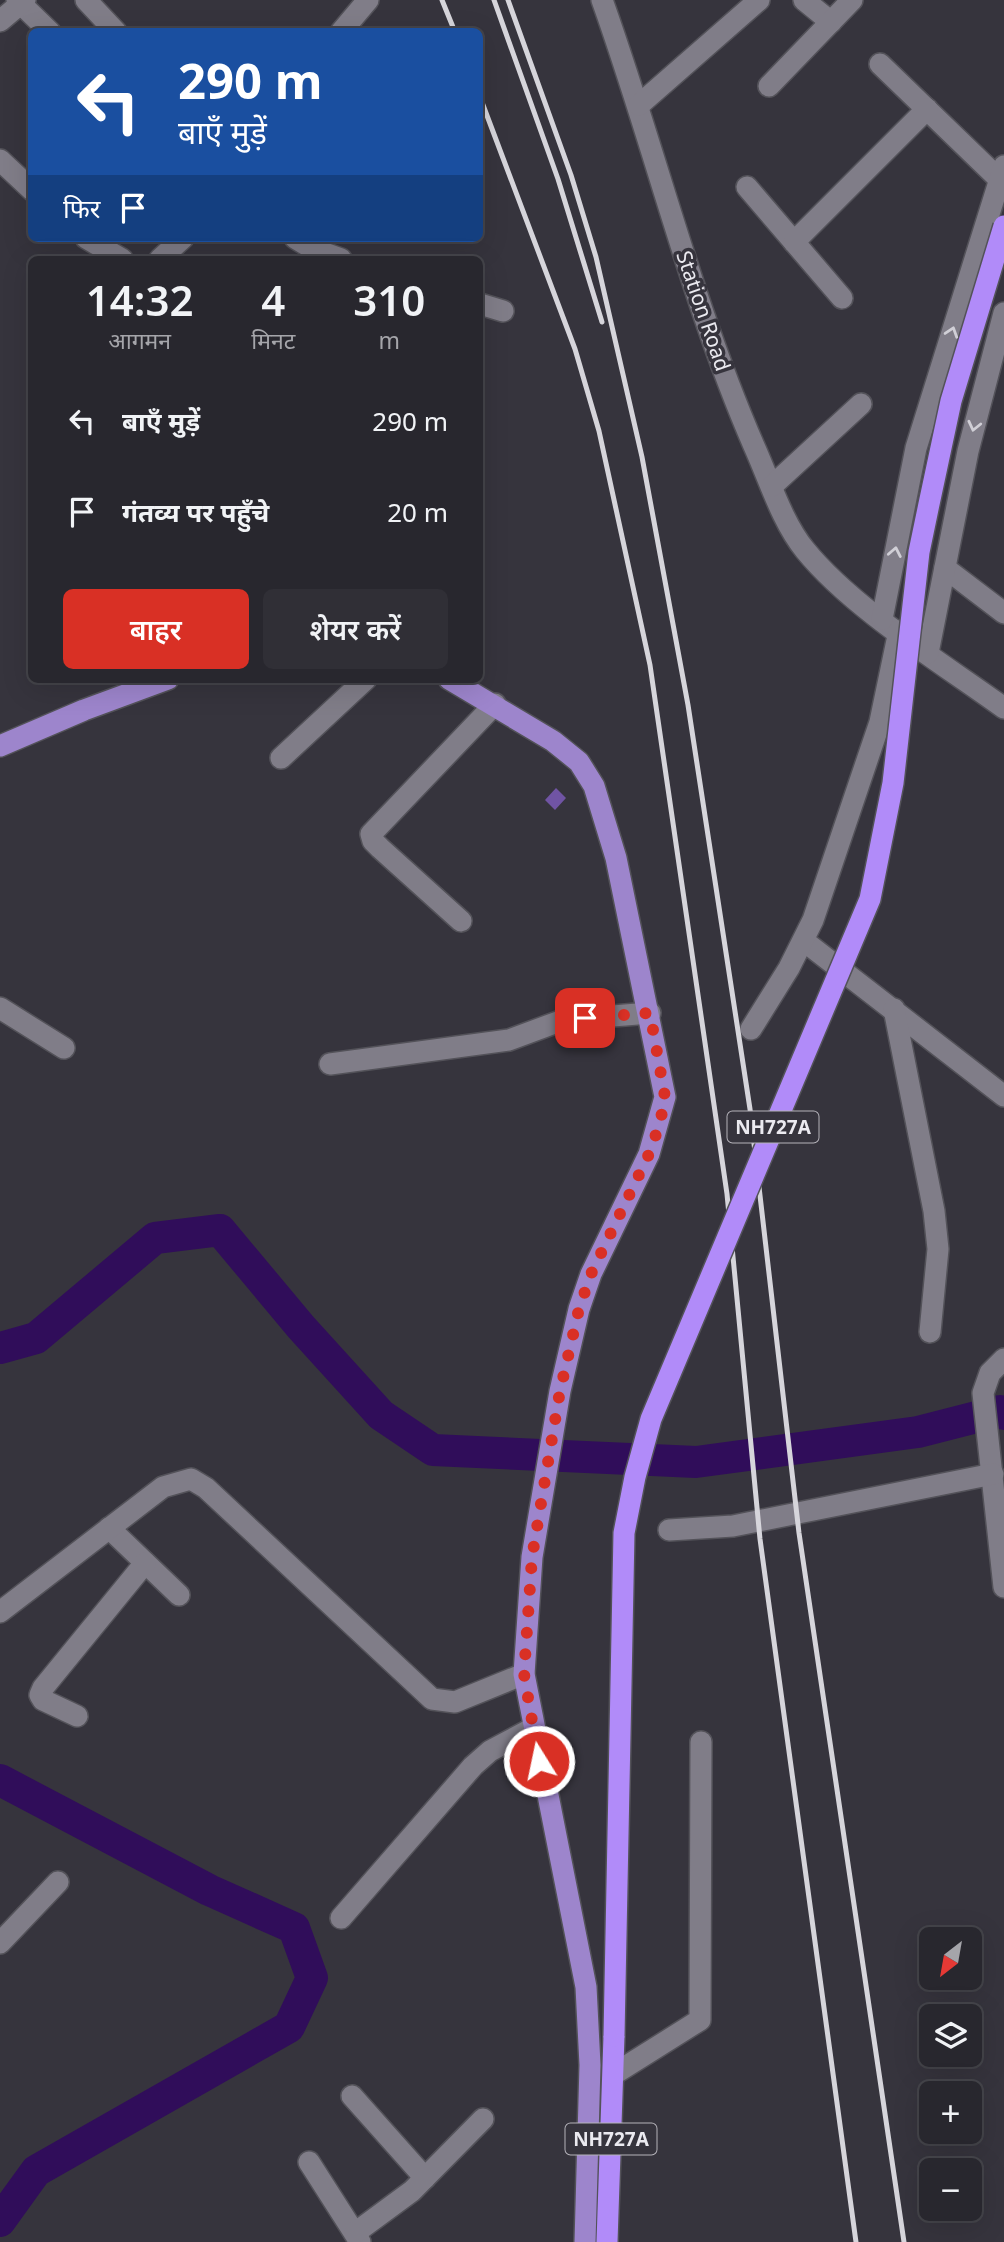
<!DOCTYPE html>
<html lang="hi">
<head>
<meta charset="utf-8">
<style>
	:root { --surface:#28272e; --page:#302f36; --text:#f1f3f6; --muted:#a5a5aa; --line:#44444a; --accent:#d93025 }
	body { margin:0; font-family:"Noto Sans","Noto Sans Devanagari",sans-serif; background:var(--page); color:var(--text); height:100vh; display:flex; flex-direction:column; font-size:26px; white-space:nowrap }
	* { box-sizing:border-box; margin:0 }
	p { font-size:23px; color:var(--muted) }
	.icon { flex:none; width:38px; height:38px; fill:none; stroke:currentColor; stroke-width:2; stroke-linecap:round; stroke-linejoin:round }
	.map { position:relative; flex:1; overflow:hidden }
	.sheet { position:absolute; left:28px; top:256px; width:455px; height:427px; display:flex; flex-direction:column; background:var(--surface); border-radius:10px; box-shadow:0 7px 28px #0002,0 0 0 2px var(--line) }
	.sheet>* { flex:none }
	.hud { position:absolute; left:28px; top:28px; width:455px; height:214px; border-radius:10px; box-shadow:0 7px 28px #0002,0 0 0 2px var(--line); background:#1a4fa0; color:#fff; overflow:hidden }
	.needle { width:46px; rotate:211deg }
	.fabs { position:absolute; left:919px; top:1927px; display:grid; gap:14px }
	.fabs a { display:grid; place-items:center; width:63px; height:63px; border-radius:10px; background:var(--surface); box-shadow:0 7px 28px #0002,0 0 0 2px var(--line); font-size:35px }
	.pin { position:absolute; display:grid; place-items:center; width:60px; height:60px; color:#fff; margin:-30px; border-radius:14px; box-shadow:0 4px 10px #0006 }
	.me { position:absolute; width:77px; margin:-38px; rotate:350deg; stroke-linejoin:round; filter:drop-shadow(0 0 5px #0008) }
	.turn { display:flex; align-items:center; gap:24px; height:147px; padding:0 35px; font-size:32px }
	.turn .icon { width:91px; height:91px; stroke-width:2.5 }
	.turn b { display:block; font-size:49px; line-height:60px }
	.then { display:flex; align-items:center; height:66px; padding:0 35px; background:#0003; gap:14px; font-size:26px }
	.eta { display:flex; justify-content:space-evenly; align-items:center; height:119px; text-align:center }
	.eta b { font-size:42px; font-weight:600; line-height:49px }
	.action { display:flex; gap:14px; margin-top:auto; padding:14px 35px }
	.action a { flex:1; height:80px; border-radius:10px; background:var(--accent); color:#fff; font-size:28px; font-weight:600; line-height:80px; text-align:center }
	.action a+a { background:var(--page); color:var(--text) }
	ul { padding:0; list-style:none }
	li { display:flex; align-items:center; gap:21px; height:91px; padding:0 35px }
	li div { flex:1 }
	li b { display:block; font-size:26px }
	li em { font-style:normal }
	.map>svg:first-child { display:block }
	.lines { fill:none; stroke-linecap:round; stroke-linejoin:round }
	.river { stroke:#300d5a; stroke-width:32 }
	.building { fill:#7054a4 }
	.minor-casing { stroke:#535259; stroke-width:24 }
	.major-casing { stroke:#535259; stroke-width:24 }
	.highway-casing { stroke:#535259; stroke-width:24 }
	.minor { stroke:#807d88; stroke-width:21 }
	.major { stroke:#9d85cc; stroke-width:21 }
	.highway { stroke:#b18bf9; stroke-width:21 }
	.rail { stroke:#d6d5db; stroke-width:5 }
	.highway-bridge-casing { stroke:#535259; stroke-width:24; stroke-linecap:butt }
	.highway-bridge { stroke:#b18bf9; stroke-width:21 }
	.oneway { stroke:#d0cfd6 }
	.route { stroke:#d93025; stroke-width:12; stroke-dasharray:0 21.6 }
	.labels { text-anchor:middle; stroke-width:7; stroke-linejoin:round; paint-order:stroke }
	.shield { fill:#36343d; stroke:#b5b3ba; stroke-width:2 }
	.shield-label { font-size:19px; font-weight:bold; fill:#ebeaf0 }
	.street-label { font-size:21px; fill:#ebeaf0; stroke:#36343d }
</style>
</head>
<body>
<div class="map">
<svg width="1004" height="2242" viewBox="0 0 1004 2242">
	<rect width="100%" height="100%" fill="#36343d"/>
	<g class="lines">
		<g class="river">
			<polyline points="0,1348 36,1338 155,1238 220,1230 301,1327 381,1415 433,1450 696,1462 918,1432 1000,1411 1004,1414"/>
			<polyline points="0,1780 209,1890 294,1928 312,1978 289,2027 36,2171 0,2221"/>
		</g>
	</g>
	<polygon class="building" points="556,788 566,798 555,810 545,800"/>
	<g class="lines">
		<defs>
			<g id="minor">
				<polyline points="17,0 50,32"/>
				<polyline points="86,0 116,32"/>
				<path d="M602,0c53,148 89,301 152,446 15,33 28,76 51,104 48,59 137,113 199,158"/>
				<polyline points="804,0 831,22"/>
				<polyline points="0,21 25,0"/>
				<polyline points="341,32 368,0"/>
				<polyline points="880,64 1000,180"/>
				<polyline points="769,86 852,0"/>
				<polyline points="639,105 759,0"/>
				<polyline points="0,160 32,190"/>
				<polyline points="747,187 842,298"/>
				<polyline points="86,238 122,259"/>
				<polyline points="295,238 313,249 341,259"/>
				<polyline points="794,242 927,109"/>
				<polyline points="160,259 183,238"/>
				<polyline points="480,304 503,311"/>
				<polyline points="772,486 861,404"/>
				<polyline points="945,568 1004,613"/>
				<polyline points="882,619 916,448 1004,166"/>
				<polyline points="928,653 968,451 1004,313"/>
				<polyline points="281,758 366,679"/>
				<polyline points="461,921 380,848 373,841 371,834 495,704"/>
				<polyline points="804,941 1004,1096"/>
				<polyline points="0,1008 64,1048"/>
				<polyline points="894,1009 934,1211 938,1249 930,1332"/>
				<polyline points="751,1029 789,968 813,920 880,722 899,631"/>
				<polyline points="330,1064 509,1040 563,1020 650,1013"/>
				<polyline points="1004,1359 990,1373 983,1393 1004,1587"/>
				<polyline points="109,1528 179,1595"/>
				<polyline points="669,1530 733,1526 993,1474"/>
				<polyline points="0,1612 163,1487 191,1479 206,1488 432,1699 455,1702 524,1674"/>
				<polyline points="77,1716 43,1700 40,1695 43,1688 145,1563"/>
				<polyline points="341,1918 473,1766 490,1751 533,1728"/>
				<polyline points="0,1943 58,1882"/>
				<polyline points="614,2074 700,2020 701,1742"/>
				<polyline points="352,2096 425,2178"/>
				<polyline points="309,2162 360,2242"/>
				<polyline points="355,2233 412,2191 483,2119"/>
			</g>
			<g id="major">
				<polyline points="449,679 553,741 579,762 594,786 616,858 665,1097 649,1154 591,1274 579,1309 560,1391 532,1557 524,1674 586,1987 590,2065 585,2242"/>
				<polyline points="0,746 84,710 168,679"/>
			</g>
			<polyline id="highway" points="607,2242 614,2036"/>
		</defs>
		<use href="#minor" class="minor-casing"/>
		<use href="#major" class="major-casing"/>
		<use href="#highway" class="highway-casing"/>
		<use href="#minor" class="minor"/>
		<use href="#major" class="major"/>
		<use href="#highway" class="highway"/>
		<g class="rail">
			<polyline points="442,0 455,32"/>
			<polyline points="494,0 558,179 602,322"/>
			<polyline points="508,0 571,175 596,257 642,457 688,705 750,1109 799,1533 904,2242"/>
			<polyline points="480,97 575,349 599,431 650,665 727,1194 760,1539 856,2242"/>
		</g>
		<defs>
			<polyline id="highway-bridge" points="614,2036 624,1533 635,1477 651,1419 870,899 893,783 919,552 929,504 951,401 1004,226"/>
		</defs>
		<use href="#highway-bridge" class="highway-bridge-casing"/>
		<use href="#highway-bridge" class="highway-bridge"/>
	</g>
	<defs><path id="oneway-chevron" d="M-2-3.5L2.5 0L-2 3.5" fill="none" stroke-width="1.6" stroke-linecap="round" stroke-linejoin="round" transform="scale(1.75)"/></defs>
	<g class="oneway">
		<use href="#oneway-chevron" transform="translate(952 332) rotate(-72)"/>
		<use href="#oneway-chevron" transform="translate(974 426) rotate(103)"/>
		<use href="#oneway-chevron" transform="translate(895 552) rotate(-79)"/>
	</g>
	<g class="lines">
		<polyline class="route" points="539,1761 524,1674 532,1557 560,1391 579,1309 591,1274 649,1154 660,1123 665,1097 650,1013 585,1018"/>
	</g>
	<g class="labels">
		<g class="shield">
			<rect x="727.5" y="1111.5" width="91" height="31" rx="5"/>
			<rect x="565.5" y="2123.5" width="91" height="31" rx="5"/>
		</g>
		<g class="shield-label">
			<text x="773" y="1134">NH727A</text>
			<text x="611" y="2146">NH727A</text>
		</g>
		<g class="street-label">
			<text transform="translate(703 311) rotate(71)" y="7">Station Road</text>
		</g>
	</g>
</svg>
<div class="fabs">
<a><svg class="needle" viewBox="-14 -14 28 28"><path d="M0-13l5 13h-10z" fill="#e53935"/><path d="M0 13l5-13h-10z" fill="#a5a5aa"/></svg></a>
<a><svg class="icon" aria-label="layers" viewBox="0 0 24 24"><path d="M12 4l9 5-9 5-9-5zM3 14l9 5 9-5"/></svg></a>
<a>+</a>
<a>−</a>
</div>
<div class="pin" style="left:585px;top:1018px;background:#d93025"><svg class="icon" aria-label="arrive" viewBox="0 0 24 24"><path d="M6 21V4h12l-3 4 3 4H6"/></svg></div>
<svg class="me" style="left:539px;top:1761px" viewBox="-20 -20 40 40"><circle r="17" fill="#d93025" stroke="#fff" stroke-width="3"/><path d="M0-11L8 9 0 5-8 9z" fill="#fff"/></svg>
<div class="hud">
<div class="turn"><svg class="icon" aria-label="left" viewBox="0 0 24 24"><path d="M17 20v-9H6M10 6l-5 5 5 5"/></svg><div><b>290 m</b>बाएँ मुड़ें</div></div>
<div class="then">फिर<svg class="icon" aria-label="arrive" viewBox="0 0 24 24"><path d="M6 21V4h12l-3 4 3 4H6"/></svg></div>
</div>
<section class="sheet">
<div class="eta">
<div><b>14:32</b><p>आगमन</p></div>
<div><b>4</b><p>मिनट</p></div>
<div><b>310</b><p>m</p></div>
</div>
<ul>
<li><svg class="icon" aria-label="left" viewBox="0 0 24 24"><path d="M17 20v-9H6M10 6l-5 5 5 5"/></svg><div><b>बाएँ मुड़ें</b></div><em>290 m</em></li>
<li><svg class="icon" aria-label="arrive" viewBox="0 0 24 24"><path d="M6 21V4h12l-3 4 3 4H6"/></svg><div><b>गंतव्य पर पहुँचे</b></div><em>20 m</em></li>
</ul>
<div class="action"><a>बाहर</a><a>शेयर करें</a></div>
</section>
</div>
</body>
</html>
